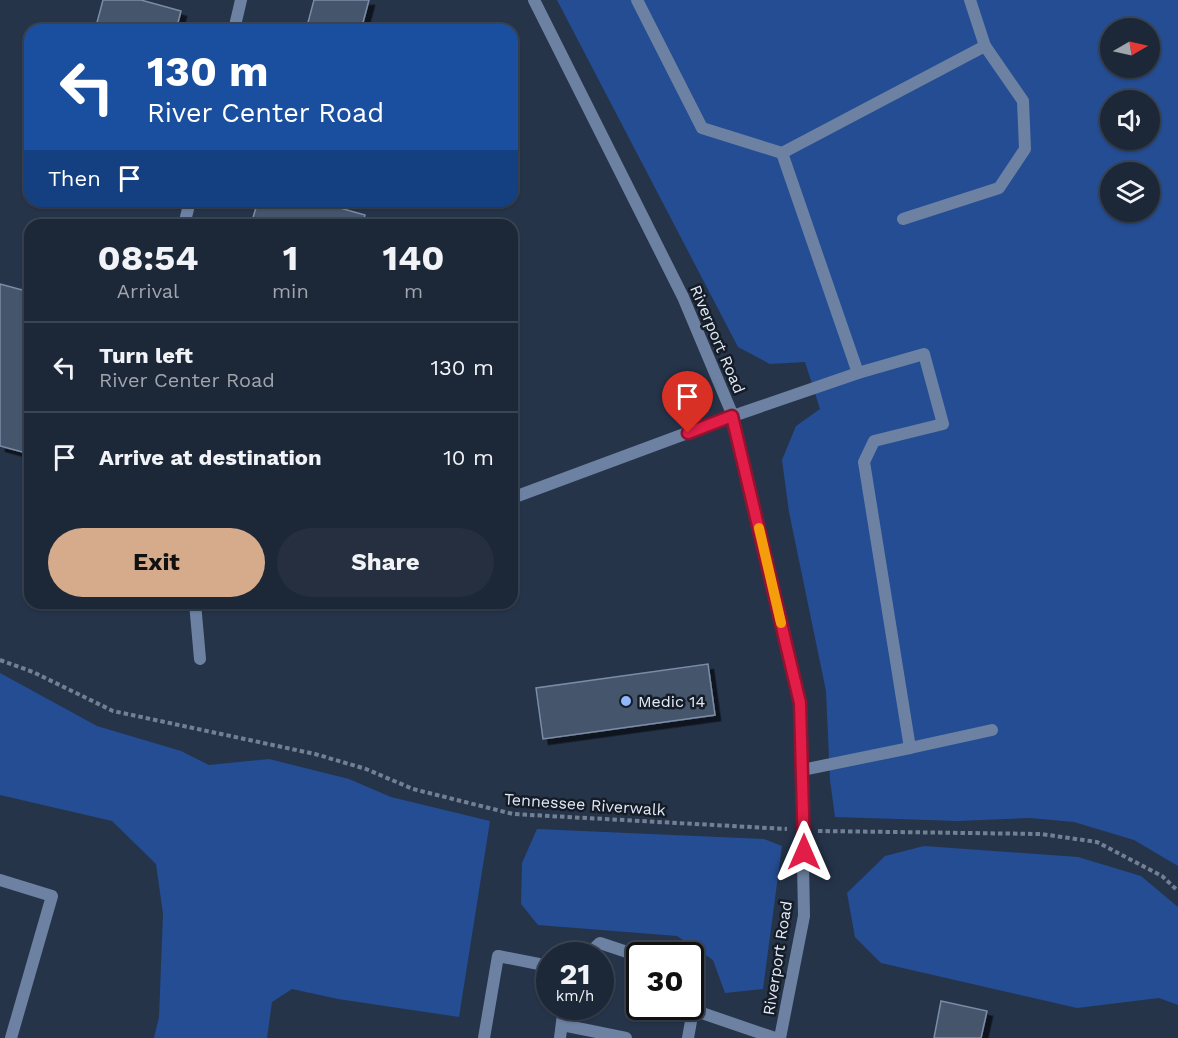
<!DOCTYPE html>
<html lang="en">
<head>
<meta charset="utf-8">
<style>
	:root { --surface:#1c2738; --page:#252f40; --text:#f1f3f6; --muted:#a0a5ae; --line:#3a4453; --accent:#d6ab8b }
	body { margin:0; font-family:"Work Sans",sans-serif; background:var(--page); color:var(--text); height:100vh; display:flex; flex-direction:column; font-size:22px; white-space:nowrap }
	* { box-sizing:border-box; margin:0 }
	p { font-size:20px; color:var(--muted) }
	.icon { flex:none; width:33px; height:33px; fill:none; stroke:currentColor; stroke-width:2; stroke-linecap:round; stroke-linejoin:round }
	.map { position:relative; flex:1; overflow:hidden }
	.side { position:absolute; left:24px; top:219px; width:494px; height:390px; display:flex; flex-direction:column; background:var(--surface); border-radius:18px; box-shadow:0 2px 4px #0004,0 0 0 2px var(--line) }
	.side>* { flex:none }
	.banner { position:absolute; left:24px; top:24px; width:494px; height:183px; border-radius:18px; box-shadow:0 2px 4px #0004,0 0 0 2px var(--line); background:#1a4fa0; color:#fff; overflow:hidden }
	.needle { width:39px; rotate:81deg }
	.buttons { position:absolute; left:1100px; top:18px; display:grid; gap:12px }
	.buttons a { display:grid; place-items:center; width:60px; height:60px; border-radius:50%; background:var(--surface); box-shadow:0 2px 4px #0004,0 0 0 2px var(--line); font-size:30px }
	.speed { position:absolute; left:536px; top:942px; display:flex; gap:12px; font-size:30px; font-weight:700; text-align:center }
	.speed>* { display:grid; place-content:center; width:78px; height:78px; border-radius:50%; background:var(--surface); box-shadow:0 2px 4px #0004,0 0 0 2px var(--line); line-height:1 }
	.speed small { font-size:15px; font-weight:400 }
	.speed .limit { border:3px solid #111; border-radius:9px; background:#fff; color:#111 }
	.pin { position:absolute; display:grid; place-items:center; width:51px; height:51px; color:#fff; margin:-62px -26px; border-radius:50% 50% 50% 0; rotate:-45deg; box-shadow:0 0 6px #0007 }
	.pin .icon { rotate:45deg }
	.me { position:absolute; width:66px; margin:-33px; rotate:0deg; stroke-linejoin:round; filter:drop-shadow(0 0 4px #0008) }
	.turn { display:flex; align-items:center; gap:21px; height:126px; padding:0 24px; font-size:27px }
	.turn .icon { width:78px; height:78px; stroke-width:2.5 }
	.turn b { display:block; font-size:42px; line-height:51px }
	.then { display:flex; align-items:center; height:57px; padding:0 24px; background:#0003; gap:12px; font-size:22px }
	.eta { display:flex; justify-content:space-evenly; align-items:center; height:102px; text-align:center }
	.eta b { font-size:36px; font-weight:700; line-height:42px }
	.primary-button { display:flex; gap:12px; margin-top:auto; padding:12px 24px }
	.primary-button a { flex:1; height:69px; border-radius:36px; background:var(--accent); color:#111; font-size:24px; font-weight:700; line-height:69px; text-align:center }
	.primary-button a+a { background:var(--page); color:var(--text) }
	ul { padding:0; list-style:none }
	li { display:flex; align-items:center; gap:18px; height:90px; padding:0 24px; border-top:2px solid var(--line) }
	li div { flex:1 }
	li b { display:block; font-size:22px }
	li em { font-style:normal }
	.map>svg:first-child { display:block }
	.green { fill:#244d93; fill-rule:evenodd }
	.building { fill:#45546c; stroke:#7c8ca7; stroke-width:1.5; filter:url(#shadow) }
	.lines { fill:none; stroke-linecap:round; stroke-linejoin:round }
	.path { stroke:#737f92; stroke-width:4; stroke-dasharray:4.5 3; stroke-linecap:butt }
	.service { stroke:#6d82a3; stroke-width:12 }
	.minor { stroke:#6d82a3; stroke-width:12 }
	.route-casing { stroke:#92132f; stroke-width:15 }
	.route { stroke:#e11d48; stroke-width:10 }
	.slow { stroke:#f59e0b; stroke-width:10 }
	.poi-dot { fill:#8fb8fd; stroke:#151c26; stroke-width:2 }
	.labels { text-anchor:middle; stroke-width:5; stroke-linejoin:round; paint-order:stroke }
	.street-label { font-size:16px; fill:#e1eaf9; stroke:#151c26 }
	.poi-label { font-size:16px; fill:#e1eaf9; stroke:#151c26; text-anchor:start }
</style>
</head>
<body>
<div class="map">
<svg width="1178" height="1038" viewBox="0 0 1178 1038">
	<defs>
		<filter id="shadow"><feDropShadow dx="5.5" dy="5.5" stdDeviation="0" flood-color="#0009"/></filter>
	</defs>
	<rect width="100%" height="100%" fill="#26344a"/>
	<g class="green">
		<path d="M557,0h621v866l-44,-26 -60,-18 -44,-4 -72,3 -123,-4 -5,-37 -4,-89 -37,-179 -7,-52 14,-34 24,-17 -15,-47 -35,2 -32,-17zM1110,28h39v40h-39zM1110,100h39v40h-39zM1110,172h39v40h-39z"/>
		<polygon points="0,673 97,726 181,751 209,765 269,759 349,779 391,797 490,821 459,1017 338,999 292,989 272,1002 267,1038 154,1038 159,1017 163,914 156,864 112,821 0,795"/>
		<polygon points="537,829 764,839 782,846 763,989 725,993 713,960 677,936 538,925 521,904 522,863"/>
		<polygon points="924,846 1078,857 1141,876 1178,907 1178,1005 1159,998 1077,1008 881,963 855,937 847,893 885,856"/>
	</g>
	<g class="building">
		<polygon points="103,0 141,0 181,11 176,30 95,30"/>
		<polygon points="314,0 369,0 361,30 306,30"/>
		<polygon points="258,201 315,201 365,215 362,225 266,225 252,221"/>
		<polygon points="0,284 30,292 30,454 0,446"/>
		<polygon points="708,664 715,715 543,739 536,688"/>
		<polygon points="941,1001 987,1011 981,1038 934,1038"/>
	</g>
	<g class="lines">
		<g class="path">
			<polyline points="0,660 33,672 113,711 315,754 366,769 413,789 513,814 787,829"/>
			<polyline points="818,831 1041,834 1097,842 1162,876 1178,891"/>
		</g>
		<g class="service">
			<polyline points="637,0 702,128 782,153"/>
			<polyline points="234,30 241,0"/>
			<polyline points="903,219 999,188 1025,149 1023,101 985,46"/>
			<polyline points="184,225 190,201"/>
			<polyline points="858,373 924,354 943,424 874,441 864,462 910,748 992,730"/>
			<polyline points="733,416 858,373 782,153 985,46 970,0"/>
			<polyline points="802,770 910,748"/>
			<polyline points="0,880 52,896 11,1038"/>
			<polyline points="586,956 600,943 639,956"/>
			<polyline points="690,973 693,1010 775,1038"/>
			<polyline points="562,1025 626,1038"/>
			<polyline points="484,1038 498,956 549,966"/>
			<polyline points="560,1038 564,1006"/>
			<polyline points="688,1038 693,1010"/>
		</g>
		<g class="minor">
			<polyline points="534,0 683,297 733,416 800,703 804,916 780,1038"/>
			<polyline points="512,498 733,416"/>
			<polyline points="195,603 200,659"/>
		</g>
	</g>
	<g class="lines">
		<defs>
			<polyline id="route" points="688,433 732,416 800,703 804,852"/>
		</defs>
		<use href="#route" class="route-casing"/>
		<use href="#route" class="route"/>
		<polyline class="slow" points="759,528 781,623"/>
	</g>
	<circle class="poi-dot" cx="626" cy="701" r="6"/>
	<g class="labels">
		<g class="street-label">
			<text transform="translate(718 339) rotate(67)" y="6">Riverport Road</text>
			<text transform="translate(585 804) rotate(4)" y="6">Tennessee Riverwalk</text>
			<text transform="translate(777 958) rotate(-81)" y="6">Riverport Road</text>
		</g>
		<g class="poi-label">
			<text x="638" y="707">Medic 14</text>
		</g>
	</g>
</svg>
<div class="buttons">
<a><svg class="needle" viewBox="-14 -14 28 28"><path d="M0-13l5 13h-10z" fill="#e53935"/><path d="M0 13l5-13h-10z" fill="#a0a5ae"/></svg></a>
<a><svg class="icon" aria-label="sound" viewBox="0 0 24 24"><path d="M4 9h4l5-4v14l-5-4H4zM17 9q2 3 0 6"/></svg></a>
<a><svg class="icon" aria-label="layers" viewBox="0 0 24 24"><path d="M12 4l9 5-9 5-9-5zM3 14l9 5 9-5"/></svg></a>
</div>
<div class="speed"><div>21<small>km/h</small></div><div class="limit">30</div></div>
<div class="pin" style="left:688px;top:433px;background:#d93025"><svg class="icon" aria-label="arrive" viewBox="0 0 24 24"><path d="M6 21V4h12l-3 4 3 4H6"/></svg></div>
<svg class="me" style="left:804px;top:852px" viewBox="-20 -20 40 40"><path d="M0-17L14 15 0 8-14 15z" fill="#e11d48" stroke="#fff" stroke-width="4"/></svg>
<div class="banner">
<div class="turn"><svg class="icon" aria-label="left" viewBox="0 0 24 24"><path d="M17 20v-9H6M10 6l-5 5 5 5"/></svg><div><b>130 m</b>River Center Road</div></div>
<div class="then">Then<svg class="icon" aria-label="arrive" viewBox="0 0 24 24"><path d="M6 21V4h12l-3 4 3 4H6"/></svg></div>
</div>
<section class="side">
<div class="eta">
<div><b>08:54</b><p>Arrival</p></div>
<div><b>1</b><p>min</p></div>
<div><b>140</b><p>m</p></div>
</div>
<ul>
<li><svg class="icon" aria-label="left" viewBox="0 0 24 24"><path d="M17 20v-9H6M10 6l-5 5 5 5"/></svg><div><b>Turn left</b><p>River Center Road</p></div><em>130 m</em></li>
<li><svg class="icon" aria-label="arrive" viewBox="0 0 24 24"><path d="M6 21V4h12l-3 4 3 4H6"/></svg><div><b>Arrive at destination</b></div><em>10 m</em></li>
</ul>
<div class="primary-button"><a>Exit</a><a>Share</a></div>
</section>
</div>
</body>
</html>
